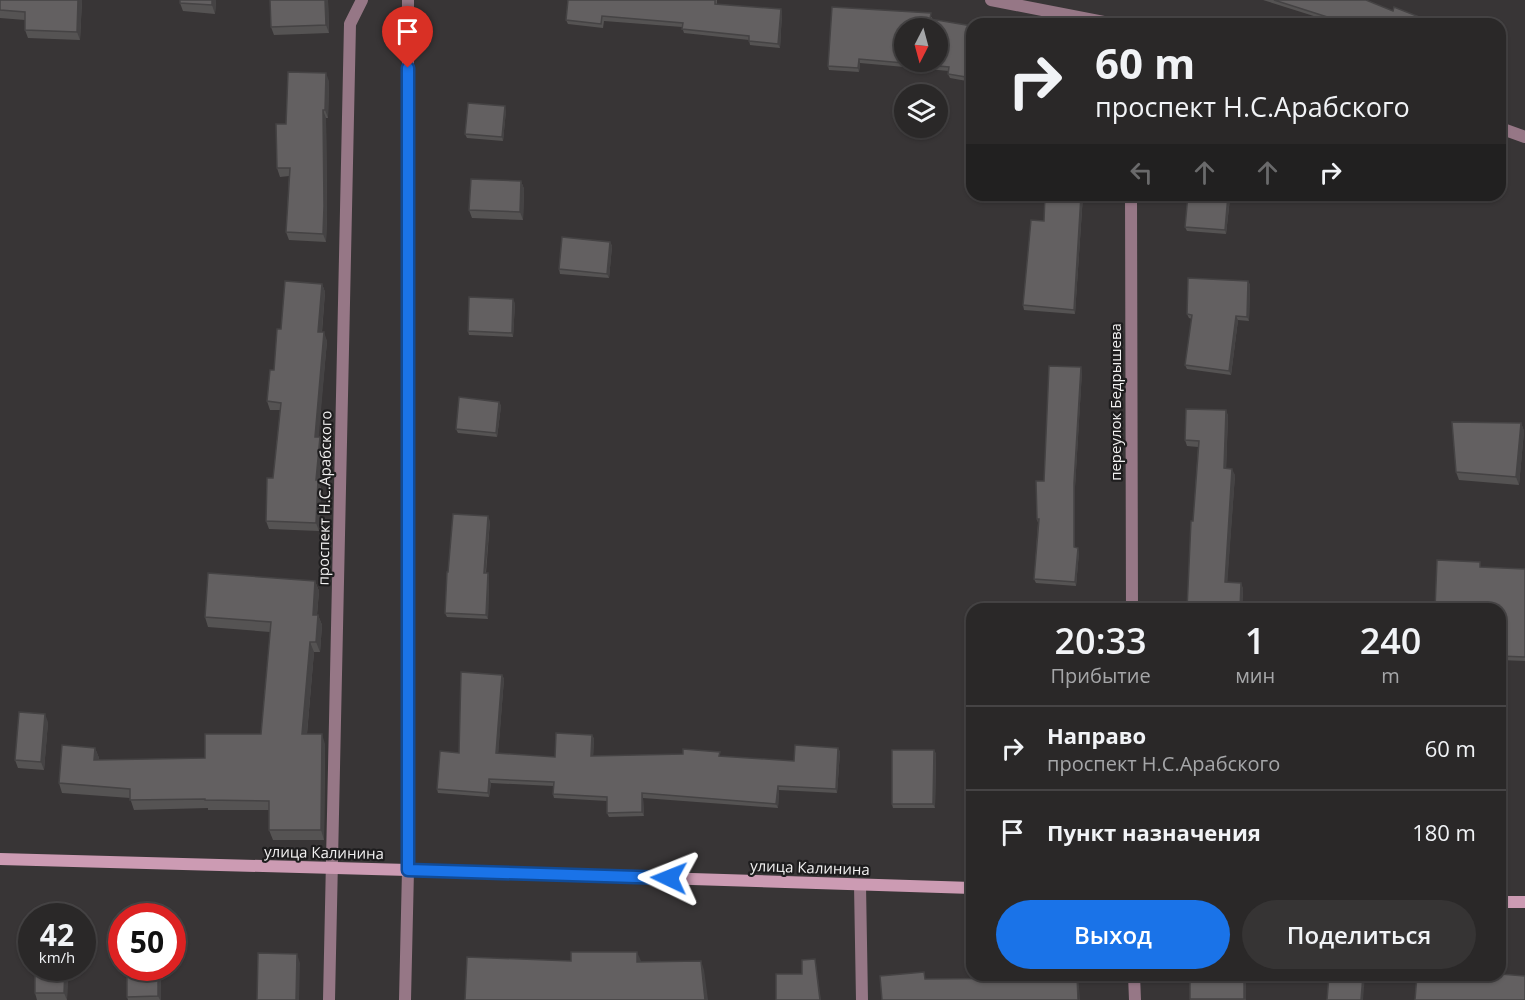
<!DOCTYPE html>
<html lang="ru">
<head>
<meta charset="utf-8">
<style>
	:root { --surface:#2a2828; --page:#363434; --text:#f1f3f6; --muted:#a5a6a8; --line:#464445; --accent:#1a73e8 }
	body { margin:0; font-family:"Open Sans",sans-serif; background:var(--page); color:var(--text); height:100vh; display:flex; flex-direction:column; font-size:22px; white-space:nowrap }
	* { box-sizing:border-box; margin:0 }
	p { font-size:20px; color:var(--muted) }
	.icon { flex:none; width:33px; height:33px; fill:none; stroke:currentColor; stroke-width:2; stroke-linecap:round; stroke-linejoin:round }
	.map { position:relative; flex:1; overflow:hidden }
	.drawer { position:absolute; left:966px; top:603px; width:540px; height:378px; display:flex; flex-direction:column; background:var(--surface); border-radius:18px; box-shadow:0 2px 4px #0004,0 0 0 2px var(--line) }
	.drawer>* { flex:none }
	.banner { position:absolute; left:966px; top:18px; width:540px; height:183px; border-radius:18px; box-shadow:0 2px 4px #0004,0 0 0 2px var(--line); background:#2a2828; color:var(--text); overflow:hidden }
	.needle { width:39px; rotate:186deg }
	.tools { position:absolute; left:894px; top:18px; display:grid; gap:12px }
	.tools a { display:grid; place-items:center; width:54px; height:54px; border-radius:50%; background:var(--surface); box-shadow:0 2px 4px #0004,0 0 0 2px var(--line); font-size:30px }
	.speed { position:absolute; left:18px; top:903px; display:flex; gap:12px; font-size:30px; font-weight:700; text-align:center }
	.speed>* { display:grid; place-content:center; width:78px; height:78px; border-radius:50%; background:var(--surface); box-shadow:0 2px 4px #0004,0 0 0 2px var(--line); line-height:1 }
	.speed small { font-size:15px; font-weight:400 }
	.speed .limit { border:9px solid #d22; background:#fff; color:#111 }
	.pin { position:absolute; display:grid; place-items:center; width:51px; height:51px; color:#fff; margin:-62px -26px; border-radius:50% 50% 50% 0; rotate:-45deg; box-shadow:0 0 6px #0007 }
	.pin .icon { rotate:45deg }
	.me { position:absolute; width:66px; margin:-33px; rotate:272deg; stroke-linejoin:round; filter:drop-shadow(0 0 4px #0008) }
	.turn { display:flex; align-items:center; gap:21px; height:126px; padding:0 30px; font-size:27px }
	.turn .icon { width:78px; height:78px; stroke-width:2.5 }
	.turn b { display:block; font-size:42px; line-height:51px }
	.lanes { display:flex; align-items:center; height:57px; padding:0 30px; background:#0003; justify-content:center; gap:30px; direction:ltr }
	.lanes .off { opacity:.35 }
	.eta { display:flex; justify-content:space-evenly; align-items:center; height:102px; text-align:center }
	.eta b { font-size:36px; font-weight:600; line-height:42px }
	.primary-button { display:flex; gap:12px; margin-top:auto; padding:12px 30px }
	.primary-button a { flex:1; height:69px; border-radius:36px; background:var(--accent); color:#fff; font-size:24px; font-weight:600; line-height:69px; text-align:center }
	.primary-button a+a { background:var(--page); color:var(--text) }
	ul { padding:0; list-style:none }
	li { display:flex; align-items:center; gap:18px; height:84px; padding:0 30px; border-top:2px solid var(--line) }
	li div { flex:1 }
	li b { display:block; font-size:22px }
	li em { font-style:normal }
	.map>svg:first-child { display:block }
	.lines { fill:none; stroke-linecap:round; stroke-linejoin:round }
	.service { stroke:#967786; stroke-width:12 }
	.minor { stroke:#967786; stroke-width:12 }
	.secondary { stroke:#cc9bb3; stroke-width:12 }
	.wall { fill:#555353 }
	.shaded-wall { fill:#454344 }
	.building { fill:#636061; stroke:#454344; stroke-width:1.5; fill-rule:evenodd }
	.route-casing { stroke:#114b97; stroke-width:15 }
	.route { stroke:#1a73e8; stroke-width:10 }
	.labels { text-anchor:middle; stroke-width:4.5; stroke-linejoin:round; paint-order:stroke }
	.street-label { font-size:15px; fill:#f2f1f1; stroke:#1e1d1e }
</style>
</head>
<body>
<div class="map">
<svg width="1525" height="1000" viewBox="0 0 1525 1000">
	<rect width="100%" height="100%" fill="#383536"/>
	<g class="lines">
		<polyline class="service" points="860,885 862,1000"/>
		<g class="minor">
			<polyline points="991,0 1114,24"/>
			<polyline points="1500,128 1525,137"/>
			<polyline points="1131,195 1132,609"/>
			<polyline points="1134,975 1135,1000"/>
			<polyline points="329,1000 350,24 362,0"/>
			<polyline points="405,1000 408,870 408,0"/>
		</g>
		<g class="secondary">
			<polyline points="0,859 408,870 972,888"/>
			<polyline points="1500,902 1525,902"/>
		</g>
	</g>
	<g class="wall">
		<polygon points="0,0 82,0 80,40 28,38 25,30 25,20 0,18"/>
		<polygon points="180,0 216,0 215,14 183,11 180,3"/>
		<polygon points="328,0 329,33 274,35 271,27"/>
		<polygon points="568,0 717,0 717,4 781,9 782,13 780,48 750,45 749,40 684,33 682,27 604,21 603,28 568,24 566,20"/>
		<polygon points="1263,0 1366,0 1393,11 1437,24 1339,24"/>
		<polygon points="932,17 932,20 972,26 972,82 950,78 948,74 949,71 860,63 859,72 829,70 828,66"/>
		<polygon points="329,81 328,118 326,118 327,214 326,242 289,240 286,232 289,176 280,177 277,168 286,124"/>
		<polygon points="506,110 503,141 467,138 465,134"/>
		<polygon points="521,181 524,189 523,220 472,218 469,210"/>
		<polygon points="1045,195 1083,195 1075,314 1024,310 1023,305 1044,221"/>
		<polygon points="1188,195 1229,195 1230,198 1226,234 1187,231 1185,227"/>
		<polygon points="610,242 612,246 609,278 560,274 559,269"/>
		<polygon points="1248,281 1250,285 1249,321 1238,320 1231,375 1187,369 1185,365 1192,319 1189,318 1187,314"/>
		<polygon points="322,284 325,292 322,332 327,341 318,437 320,437 323,445 319,484 321,488 319,531 269,529 266,521 273,478 280,410 270,410 267,401 274,370 281,329"/>
		<polygon points="515,303 513,337 469,335 468,331"/>
		<polygon points="1082,371 1075,487 1075,548 1079,552 1076,586 1036,583 1034,579 1038,523 1037,519 1044,481"/>
		<polygon points="499,402 501,406 497,437 458,433 456,429"/>
		<polygon points="1226,410 1228,416 1226,468 1235,475 1227,582 1241,583 1243,589 1242,609 1187,609 1198,447 1187,446 1185,440"/>
		<polygon points="1521,423 1524,431 1519,485 1459,480 1456,472"/>
		<polygon points="490,521 486,573 488,573 489,577 488,619 447,617 445,613 448,572"/>
		<polygon points="1481,566 1481,567 1525,569 1525,661 1500,660 1500,609 1435,609"/>
		<polygon points="315,581 319,591 317,615 318,615 322,625 320,652 314,652 307,734 325,744 324,840 273,840 269,830 269,810 208,810 208,808 134,810 130,798 62,793 59,783 95,748 99,758 99,760 205,758 261,734 270,632 208,627 205,617"/>
		<polygon points="502,675 504,679 498,753 555,757 592,735 594,739 593,756 721,756 794,761 838,748 840,752 837,793 779,790 778,808 643,798 644,816 609,817 607,813 607,801 554,798 553,794 553,786 491,783 489,797 438,793 437,789 459,753"/>
		<polygon points="48,722 44,770 18,768 15,760"/>
		<polygon points="934,750 936,754 935,808 893,808 892,804"/>
		<polygon points="35,968 68,968 67,1000 37,1000 35,993"/>
		<polygon points="127,968 161,968 161,1000 128,1000 127,997"/>
		<polygon points="1246,975 1246,1000 1190,1000 1190,999"/>
	</g>
	<g class="shaded-wall">
		<polygon points="78,0 82,0 80,40 77,32"/>
		<polygon points="212,0 216,0 215,14 212,5"/>
		<polygon points="325,0 328,0 329,33 326,25"/>
		<polygon points="781,9 782,13 780,48 778,44"/>
		<polygon points="859,59 860,63 859,72 858,68"/>
		<polygon points="326,73 329,81 328,118 325,110"/>
		<polygon points="505,106 506,110 503,141 502,137"/>
		<polygon points="323,110 326,118 327,214 326,242 323,234"/>
		<polygon points="521,181 524,189 523,220 520,212"/>
		<polygon points="1081,195 1083,195 1075,314 1074,310"/>
		<polygon points="1228,195 1230,198 1226,234 1225,230"/>
		<polygon points="610,242 612,246 609,278 607,274"/>
		<polygon points="1248,281 1250,285 1249,321 1247,317"/>
		<polygon points="322,284 325,292 321,340 318,332"/>
		<polygon points="513,299 515,303 513,337 512,333"/>
		<polygon points="1236,316 1238,320 1231,375 1229,371"/>
		<polygon points="324,332 327,341 318,445 315,437"/>
		<polygon points="1081,367 1082,371 1075,487 1075,552 1074,547 1074,483"/>
		<polygon points="499,402 501,406 497,437 496,433"/>
		<polygon points="1226,410 1228,416 1226,474 1224,468"/>
		<polygon points="1521,423 1524,431 1519,485 1516,477"/>
		<polygon points="320,437 323,445 319,484 321,488 319,531 316,523 316,480"/>
		<polygon points="1232,469 1235,475 1227,588 1225,582"/>
		<polygon points="488,516 490,521 485,577 484,573"/>
		<polygon points="1078,548 1079,552 1076,586 1075,582"/>
		<polygon points="488,573 489,577 488,619 486,615"/>
		<polygon points="315,581 319,591 316,625 313,615"/>
		<polygon points="1241,583 1243,589 1242,609 1240,609"/>
		<polygon points="318,615 322,625 320,652 316,642"/>
		<polygon points="310,642 314,652 306,744 302,734"/>
		<polygon points="502,675 504,679 498,757 496,753"/>
		<polygon points="45,714 48,722 44,770 41,762"/>
		<polygon points="322,734 325,744 324,840 321,830"/>
		<polygon points="592,735 594,739 593,761 591,756"/>
		<polygon points="95,748 99,758 98,770 94,760"/>
		<polygon points="838,748 840,752 837,793 836,789"/>
		<polygon points="934,750 936,754 935,808 933,804"/>
		<polygon points="489,779 491,783 489,797 488,793"/>
		<polygon points="778,786 779,790 778,808 776,804"/>
		<polygon points="642,793 643,798 644,816 642,812"/>
		<polygon points="637,952 641,961 641,971 637,962"/>
		<polygon points="297,954 300,963 299,1000 296,1000"/>
		<polygon points="815,959 816,963 821,1000 820,1000"/>
		<polygon points="701,961 704,970 708,1000 705,1000"/>
		<polygon points="65,968 68,968 67,1000 64,993"/>
		<polygon points="158,968 161,968 161,1000 160,1000 158,996"/>
		<polygon points="1077,975 1078,975 1080,1000 1079,1000"/>
		<polygon points="1244,975 1246,975 1246,1000 1244,999"/>
		<polygon points="1363,975 1365,975 1363,1000 1361,1000"/>
	</g>
	<g class="building">
		<polygon points="0,0 78,0 77,32 25,30 25,12 0,10"/>
		<polygon points="180,0 212,0 212,5 180,3"/>
		<polygon points="270,0 325,0 326,25 271,27"/>
		<polygon points="568,0 715,0 715,4 781,9 778,44 749,41 749,36 682,29 683,23 602,16 601,24 566,20"/>
		<polygon points="1274,0 1366,0 1393,11 1394,7 1437,24 1339,24 1340,21"/>
		<path d="M832,7l99,6 -1,6 42,7v52l-24,-4 1,-7 -90,-8 -1,9 -30,-2zM904,28h34v34h-34z"/>
		<polygon points="288,72 326,73 325,110 323,110 324,206 323,234 286,232 290,168 277,168 276,124 286,124"/>
		<polygon points="468,103 505,106 502,137 465,134"/>
		<polygon points="471,179 521,181 520,212 469,210"/>
		<polygon points="1045,195 1081,195 1074,310 1023,305 1031,220 1044,221"/>
		<polygon points="1188,195 1228,195 1225,230 1185,227"/>
		<polygon points="562,237 610,242 607,274 559,269"/>
		<polygon points="1188,278 1248,281 1247,317 1236,316 1229,371 1185,365 1192,315 1187,314"/>
		<polygon points="285,281 322,284 318,332 324,332 315,437 320,437 316,480 318,480 316,523 266,521 267,478 273,478 281,403 267,401 270,370 274,370 277,329 281,329"/>
		<polygon points="469,297 513,299 512,333 468,331"/>
		<polygon points="1049,366 1081,367 1074,483 1074,547 1078,548 1075,582 1034,579 1039,519 1037,519 1036,481 1044,481"/>
		<polygon points="459,397 499,402 496,433 456,429"/>
		<polygon points="1186,409 1226,410 1224,468 1232,469 1225,582 1241,583 1240,609 1187,609 1191,521 1193,521 1199,441 1185,440"/>
		<polygon points="1452,422 1521,423 1516,477 1456,472"/>
		<polygon points="453,514 488,516 484,573 488,573 486,615 445,613 447,572 448,572"/>
		<polygon points="1437,560 1480,562 1480,567 1525,569 1525,657 1500,656 1500,609 1435,609"/>
		<polygon points="208,573 315,581 313,615 318,615 316,642 310,642 302,734 322,734 321,830 269,830 269,801 205,800 205,799 130,800 130,789 59,783 62,745 95,748 94,760 205,758 205,734 261,734 271,622 205,617"/>
		<polygon points="461,672 502,675 496,753 555,757 556,733 592,735 591,756 683,754 683,749 720,752 719,756 794,761 795,745 838,748 836,789 778,786 776,804 642,793 642,812 607,813 607,797 553,794 554,782 489,779 488,793 437,789 440,751 459,753"/>
		<polygon points="19,712 45,714 41,762 15,760"/>
		<polygon points="892,750 934,750 933,804 892,804"/>
		<polygon points="571,952 637,952 637,962 701,961 705,1000 465,1000 467,957 571,961"/>
		<polygon points="258,953 297,954 296,1000 257,1000"/>
		<polygon points="815,959 820,1000 776,1000 776,974 802,974 802,960"/>
		<polygon points="35,968 65,968 64,993 35,993"/>
		<polygon points="127,968 158,968 158,996 127,997"/>
		<polygon points="924,972 925,979 1038,978 1037,975 1077,975 1078,1000 882,1000 880,976"/>
		<polygon points="1500,974 1525,976 1525,1000 1415,1000 1417,975"/>
		<rect x="1190" y="975" width="54" height="24"/>
		<polygon points="1329,975 1363,975 1361,1000 1327,1000"/>
	</g>
	<g class="lines">
		<defs>
			<polyline id="route" points="408,68 408,870 669,878"/>
		</defs>
		<use href="#route" class="route-casing"/>
		<use href="#route" class="route"/>
	</g>
	<g class="labels">
		<g class="street-label">
			<text transform="translate(1116 402) rotate(-90)" y="5">переулок Бедрышева</text>
			<text transform="translate(325 498) rotate(-89)" y="5">проспект Н.С.Арабского</text>
			<text transform="translate(324 853) rotate(1)" y="5">улица Калинина</text>
			<text transform="translate(810 868) rotate(2)" y="5">улица Калинина</text>
		</g>
	</g>
</svg>
<div class="tools">
<a><svg class="needle" viewBox="-14 -14 28 28"><path d="M0-13l5 13h-10z" fill="#e53935"/><path d="M0 13l5-13h-10z" fill="#a5a6a8"/></svg></a>
<a><svg class="icon" aria-label="layers" viewBox="0 0 24 24"><path d="M12 4l9 5-9 5-9-5zM3 14l9 5 9-5"/></svg></a>
</div>
<div class="speed"><div>42<small>km/h</small></div><div class="limit">50</div></div>
<div class="pin" style="left:408px;top:68px;background:#d93025"><svg class="icon" aria-label="arrive" viewBox="0 0 24 24"><path d="M6 21V4h12l-3 4 3 4H6"/></svg></div>
<svg class="me" style="left:669px;top:878px" viewBox="-20 -20 40 40"><path d="M0-17L14 15 0 8-14 15z" fill="#1a73e8" stroke="#fff" stroke-width="4"/></svg>
<div class="banner">
<div class="turn"><svg class="icon" aria-label="right" viewBox="0 0 24 24"><path d="M7 20v-9h11M14 6l5 5-5 5"/></svg><div><b>60 m</b>проспект Н.С.Арабского</div></div>
<div class="lanes"><svg class="icon off" aria-label="left" viewBox="0 0 24 24"><path d="M17 20v-9H6M10 6l-5 5 5 5"/></svg><svg class="icon off" aria-label="ahead" viewBox="0 0 24 24"><path d="M12 20V5M6 11l6-6 6 6"/></svg><svg class="icon off" aria-label="ahead" viewBox="0 0 24 24"><path d="M12 20V5M6 11l6-6 6 6"/></svg><svg class="icon" aria-label="right" viewBox="0 0 24 24"><path d="M7 20v-9h11M14 6l5 5-5 5"/></svg></div>
</div>
<section class="drawer">
<div class="eta">
<div><b>20:33</b><p>Прибытие</p></div>
<div><b>1</b><p>мин</p></div>
<div><b>240</b><p>m</p></div>
</div>
<ul>
<li><svg class="icon" aria-label="right" viewBox="0 0 24 24"><path d="M7 20v-9h11M14 6l5 5-5 5"/></svg><div><b>Направо</b><p>проспект Н.С.Арабского</p></div><em>60 m</em></li>
<li><svg class="icon" aria-label="arrive" viewBox="0 0 24 24"><path d="M6 21V4h12l-3 4 3 4H6"/></svg><div><b>Пункт назначения</b></div><em>180 m</em></li>
</ul>
<div class="primary-button"><a>Выход</a><a>Поделиться</a></div>
</section>
</div>
</body>
</html>
